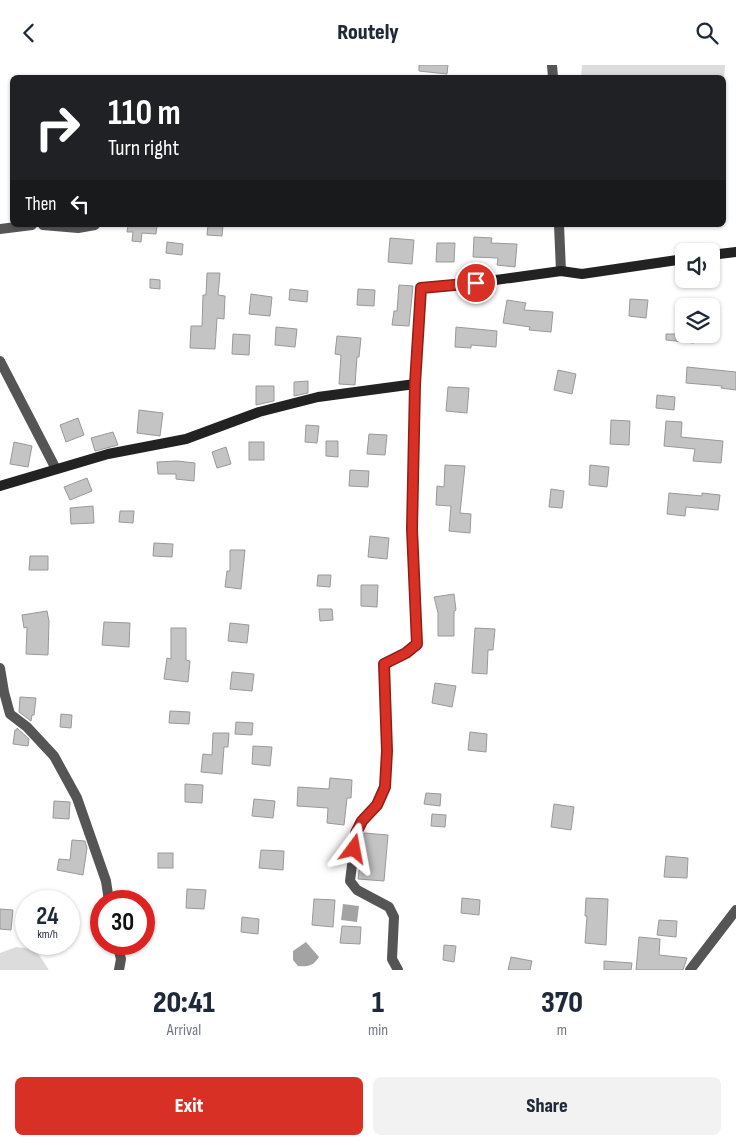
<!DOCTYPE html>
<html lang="en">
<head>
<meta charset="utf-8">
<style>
	:root { --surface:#fff; --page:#f2f2f3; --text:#1f2937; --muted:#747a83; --accent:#d93025 }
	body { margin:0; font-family:"Sofia Sans Condensed",sans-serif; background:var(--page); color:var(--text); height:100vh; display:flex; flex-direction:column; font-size:19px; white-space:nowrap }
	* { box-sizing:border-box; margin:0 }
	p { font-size:16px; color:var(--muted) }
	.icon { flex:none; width:28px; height:28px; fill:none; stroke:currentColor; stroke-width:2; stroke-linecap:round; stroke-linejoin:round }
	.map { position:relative; height:905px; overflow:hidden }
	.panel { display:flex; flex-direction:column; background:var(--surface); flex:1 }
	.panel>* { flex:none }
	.guide { position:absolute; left:10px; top:10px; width:716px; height:152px; border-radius:8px; box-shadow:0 1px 4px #0004; background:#202124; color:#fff; overflow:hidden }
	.buttons { position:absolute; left:675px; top:178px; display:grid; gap:10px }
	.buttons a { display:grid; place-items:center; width:45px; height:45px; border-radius:8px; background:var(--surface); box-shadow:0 1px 4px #0004; font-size:25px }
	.speed { position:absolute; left:15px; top:825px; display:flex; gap:10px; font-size:25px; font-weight:700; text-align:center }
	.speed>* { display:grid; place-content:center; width:65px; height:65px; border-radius:50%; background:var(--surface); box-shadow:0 1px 4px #0004; line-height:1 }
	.speed small { font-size:12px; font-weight:400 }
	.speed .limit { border:8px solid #d22; background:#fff; color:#111 }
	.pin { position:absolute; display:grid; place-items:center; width:42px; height:42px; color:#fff; margin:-21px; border:2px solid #fff; border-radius:50%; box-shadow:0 1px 5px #0007 }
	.me { position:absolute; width:55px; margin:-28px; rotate:13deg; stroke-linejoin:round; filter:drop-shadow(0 0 4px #0008) }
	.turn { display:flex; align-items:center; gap:18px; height:105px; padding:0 15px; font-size:22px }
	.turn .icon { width:65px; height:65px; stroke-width:2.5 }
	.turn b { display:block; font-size:35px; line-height:42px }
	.then { display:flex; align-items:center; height:48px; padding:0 15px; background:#0003; gap:10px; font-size:19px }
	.eta { display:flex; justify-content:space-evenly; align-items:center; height:85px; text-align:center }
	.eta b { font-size:30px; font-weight:800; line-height:35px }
	.primary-button { display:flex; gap:10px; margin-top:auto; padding:10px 15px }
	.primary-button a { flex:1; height:58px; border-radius:8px; background:var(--accent); color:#fff; font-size:20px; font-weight:800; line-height:58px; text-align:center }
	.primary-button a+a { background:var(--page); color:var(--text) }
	header { display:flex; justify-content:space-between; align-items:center; height:65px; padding:0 15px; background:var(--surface); font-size:22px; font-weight:800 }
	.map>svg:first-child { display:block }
	.green { fill:#dcdcdc }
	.water { fill:#a3a3a3 }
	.building { fill:#c4c4c4; stroke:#999 }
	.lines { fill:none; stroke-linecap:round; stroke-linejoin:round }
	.street { stroke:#555; stroke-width:10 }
	.secondary { stroke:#222; stroke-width:10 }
	.route-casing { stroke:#8d1f18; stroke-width:12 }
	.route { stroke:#d93025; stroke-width:9 }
</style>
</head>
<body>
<header><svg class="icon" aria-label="back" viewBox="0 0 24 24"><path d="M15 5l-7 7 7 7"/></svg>Routely<svg class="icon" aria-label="search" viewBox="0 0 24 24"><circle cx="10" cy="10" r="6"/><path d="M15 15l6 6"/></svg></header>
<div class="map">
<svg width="736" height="905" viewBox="0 0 736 905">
	<rect width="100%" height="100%" fill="#fff"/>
	<g class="green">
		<polygon points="582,0 725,0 724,14 724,12 581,12"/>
		<path d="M16,882c22,2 22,6 33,23h-49v-17z"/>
	</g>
	<g class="water">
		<polygon points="343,839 359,841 357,857 341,855"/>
		<path d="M306,877l13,15c-6,9 -11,10 -21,9l-5,-6v-9z"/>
	</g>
	<g class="building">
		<polygon points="419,0 448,0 447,9 419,6"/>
		<polygon points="128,160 157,160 156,169 142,168 141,177 132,176 133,167 127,167"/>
		<polygon points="208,160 223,160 222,171 207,170"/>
		<polygon points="474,172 492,173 491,178 517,179 515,202 497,200 498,193 473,192"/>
		<polygon points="390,173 414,175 412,199 388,197"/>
		<polygon points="167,177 183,179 182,190 166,188"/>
		<polygon points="437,178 455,178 454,197 436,197"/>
		<polygon points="207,208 220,208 218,230 225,231 224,254 217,253 215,284 190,283 191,261 202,261 203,230 206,230"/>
		<polygon points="150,214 160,215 160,224 150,223"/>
		<polygon points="399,220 413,221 409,261 392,260 394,246 397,246"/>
		<polygon points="290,224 308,226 307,237 289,235"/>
		<polygon points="358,224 375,225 374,241 357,240"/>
		<polygon points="251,229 272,232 270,251 249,249"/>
		<polygon points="630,234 648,235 646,253 629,251"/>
		<polygon points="507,235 526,238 524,245 553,247 551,267 529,265 530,262 503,258"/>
		<polygon points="276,262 297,264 295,282 275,280"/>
		<polygon points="456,262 497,266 496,282 471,280 471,283 455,282"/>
		<polygon points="233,269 250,270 249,290 232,289"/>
		<polygon points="666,269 695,269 694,278 666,275"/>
		<polygon points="337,271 361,273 359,292 357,292 355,320 339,319 341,290 335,289"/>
		<polygon points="687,302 736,307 736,325 721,323 722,321 686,318"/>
		<polygon points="558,305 576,309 572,329 554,325"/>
		<polygon points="308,316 308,328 294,331 294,317"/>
		<polygon points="256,321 274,321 274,336 256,340"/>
		<polygon points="448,322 469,323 467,348 446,346"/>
		<polygon points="657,330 675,332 674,345 656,343"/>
		<polygon points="139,345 163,348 160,371 137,368"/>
		<polygon points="78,353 84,370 66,377 60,360"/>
		<polygon points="611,355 630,356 629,380 610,379"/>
		<polygon points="666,356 682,357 681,372 723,376 721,398 693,396 695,384 664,381"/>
		<polygon points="306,360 319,361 317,378 305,377"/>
		<polygon points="113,367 118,380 95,386 91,373"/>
		<polygon points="369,369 387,370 385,390 367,389"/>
		<polygon points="326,376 338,376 338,392 326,391"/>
		<polygon points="14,377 32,381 28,402 10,399"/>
		<rect x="249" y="377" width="15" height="18"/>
		<polygon points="226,382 231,399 217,403 212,387"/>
		<polygon points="177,396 195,398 194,416 176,414 176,409 158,409 157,397"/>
		<polygon points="445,400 465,401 460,448 471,449 470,468 449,466 451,441 436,440 437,421 444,422"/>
		<polygon points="590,400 609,402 607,422 589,420"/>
		<polygon points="350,405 369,406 368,422 349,421"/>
		<polygon points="87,413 92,426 70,435 64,422"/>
		<polygon points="551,424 564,426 562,443 549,442"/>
		<polygon points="669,428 702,431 702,428 720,430 718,445 686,442 685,451 667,449"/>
		<polygon points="93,441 94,458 71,459 70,443"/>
		<polygon points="120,446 134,446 133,458 119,457"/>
		<polygon points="370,471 389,473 387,494 368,492"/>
		<polygon points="154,478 173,479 172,492 153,491"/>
		<polygon points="230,485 245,485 241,524 225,522 227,506 230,506"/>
		<polygon points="30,491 48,491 48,505 29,505"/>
		<polygon points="318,510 331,510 330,522 317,521"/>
		<polygon points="361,520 378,520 377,542 361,541"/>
		<polygon points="454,529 456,545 454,546 454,571 438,571 438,548 434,532"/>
		<polygon points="319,544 332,544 333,555 320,556"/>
		<polygon points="47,546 49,556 48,590 26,589 27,562 24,563 22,550"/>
		<polygon points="104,557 130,558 129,582 102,580"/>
		<polygon points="230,558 249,560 247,578 228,576"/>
		<polygon points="171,563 186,563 186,595 190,596 188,617 164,614 167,593 171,594"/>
		<polygon points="475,563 495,564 493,585 488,585 487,609 472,608"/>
		<polygon points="232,607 254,609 252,626 230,624"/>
		<polygon points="435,618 456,621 452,642 432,638"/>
		<polygon points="20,632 36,633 34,650 32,650 31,656 19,647"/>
		<polygon points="170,646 190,647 189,659 169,658"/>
		<polygon points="61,649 72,650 71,663 60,662"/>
		<polygon points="236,657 253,658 252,670 235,669"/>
		<polygon points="17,663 29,674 28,681 13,679 15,665 17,665"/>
		<polygon points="470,667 487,669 486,687 468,685"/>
		<polygon points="213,668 229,668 228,682 224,682 222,709 201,707 203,689 212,690"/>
		<polygon points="253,681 272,682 270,701 252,699"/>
		<polygon points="330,713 352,715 351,733 347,733 344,760 327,758 328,743 297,741 298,722 329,724"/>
		<polygon points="185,719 203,720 202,738 185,737"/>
		<polygon points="426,728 441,729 440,741 424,739"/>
		<polygon points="254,734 275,736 273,753 252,751"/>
		<polygon points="54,736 70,737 69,754 53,753"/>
		<polygon points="554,739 574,742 571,765 551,762"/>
		<polygon points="432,749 446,750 445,762 431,761"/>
		<polygon points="364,768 388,770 384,816 358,814"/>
		<polygon points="72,775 85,776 87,783 83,810 57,805 59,794 70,795"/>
		<polygon points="261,785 284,786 283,805 259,803"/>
		<rect x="158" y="788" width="15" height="15"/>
		<polygon points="666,791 688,793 687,813 664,812"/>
		<polygon points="187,824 206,825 204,844 186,843"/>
		<polygon points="462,833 480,835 479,850 461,848"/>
		<polygon points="586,833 608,834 606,880 585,878 587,851 585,851"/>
		<polygon points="314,834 335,835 333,862 312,860"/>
		<polygon points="0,844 13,845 11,865 0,864"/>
		<polygon points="242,852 259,854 258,869 241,867"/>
		<polygon points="659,855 677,856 676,872 657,870"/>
		<polygon points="342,861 361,862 360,879 340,878"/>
		<polygon points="639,872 660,874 659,890 687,893 683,905 636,905"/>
		<polygon points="444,880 456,881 454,897 443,895"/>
		<polygon points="511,892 532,896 530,905 508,905"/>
		<polygon points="604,896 632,898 631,905 604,905"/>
	</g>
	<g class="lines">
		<g class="street">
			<polyline points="552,0 553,12"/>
			<polyline points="43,160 78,163 95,160"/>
			<polyline points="559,160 561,206"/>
			<polyline points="0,164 32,160"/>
			<polyline points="0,296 56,404"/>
			<polyline points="0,603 4,627 10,649 27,662 54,691 77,733 106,816 109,836"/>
			<polyline points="117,879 121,894 119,905"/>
			<polyline points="398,905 392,894 394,852 389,842 357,825 350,816 356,768 362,756 377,740 385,722 387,685 384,599 406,588 417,579 412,465 415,319"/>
			<polyline points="690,905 736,845"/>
		</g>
		<g class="secondary">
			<polyline points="711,190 736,187"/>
			<polyline points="0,421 108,389 186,374 259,347 318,332 415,319 421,223 460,220 561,206 582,209 684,194"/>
		</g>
	</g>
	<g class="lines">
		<defs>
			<polyline id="route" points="354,784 356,768 362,756 377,740 385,722 387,686 384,599 406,588 417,579 412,464 415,319 421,223 476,218"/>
		</defs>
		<use href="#route" class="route-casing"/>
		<use href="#route" class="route"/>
	</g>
</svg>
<div class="buttons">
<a><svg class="icon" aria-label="sound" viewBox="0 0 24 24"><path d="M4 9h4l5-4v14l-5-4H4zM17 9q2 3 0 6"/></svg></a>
<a><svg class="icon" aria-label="layers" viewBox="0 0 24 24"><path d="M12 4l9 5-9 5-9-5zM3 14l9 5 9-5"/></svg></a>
</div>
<div class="speed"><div>24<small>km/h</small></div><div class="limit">30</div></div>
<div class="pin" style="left:476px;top:218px;background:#d93025"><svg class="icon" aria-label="arrive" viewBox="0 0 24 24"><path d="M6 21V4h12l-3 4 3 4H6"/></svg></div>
<svg class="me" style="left:354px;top:784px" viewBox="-20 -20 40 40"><path d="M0-17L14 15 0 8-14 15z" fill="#d93025" stroke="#fff" stroke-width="4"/></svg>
<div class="guide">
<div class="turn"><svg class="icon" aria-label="right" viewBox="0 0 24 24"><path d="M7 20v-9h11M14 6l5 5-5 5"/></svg><div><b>110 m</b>Turn right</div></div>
<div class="then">Then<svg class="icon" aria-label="left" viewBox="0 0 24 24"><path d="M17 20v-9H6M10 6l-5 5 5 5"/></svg></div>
</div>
</div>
<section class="panel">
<div class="eta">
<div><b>20:41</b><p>Arrival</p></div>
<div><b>1</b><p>min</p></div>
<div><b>370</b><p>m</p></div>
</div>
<div class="primary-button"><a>Exit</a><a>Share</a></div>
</section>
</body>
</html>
